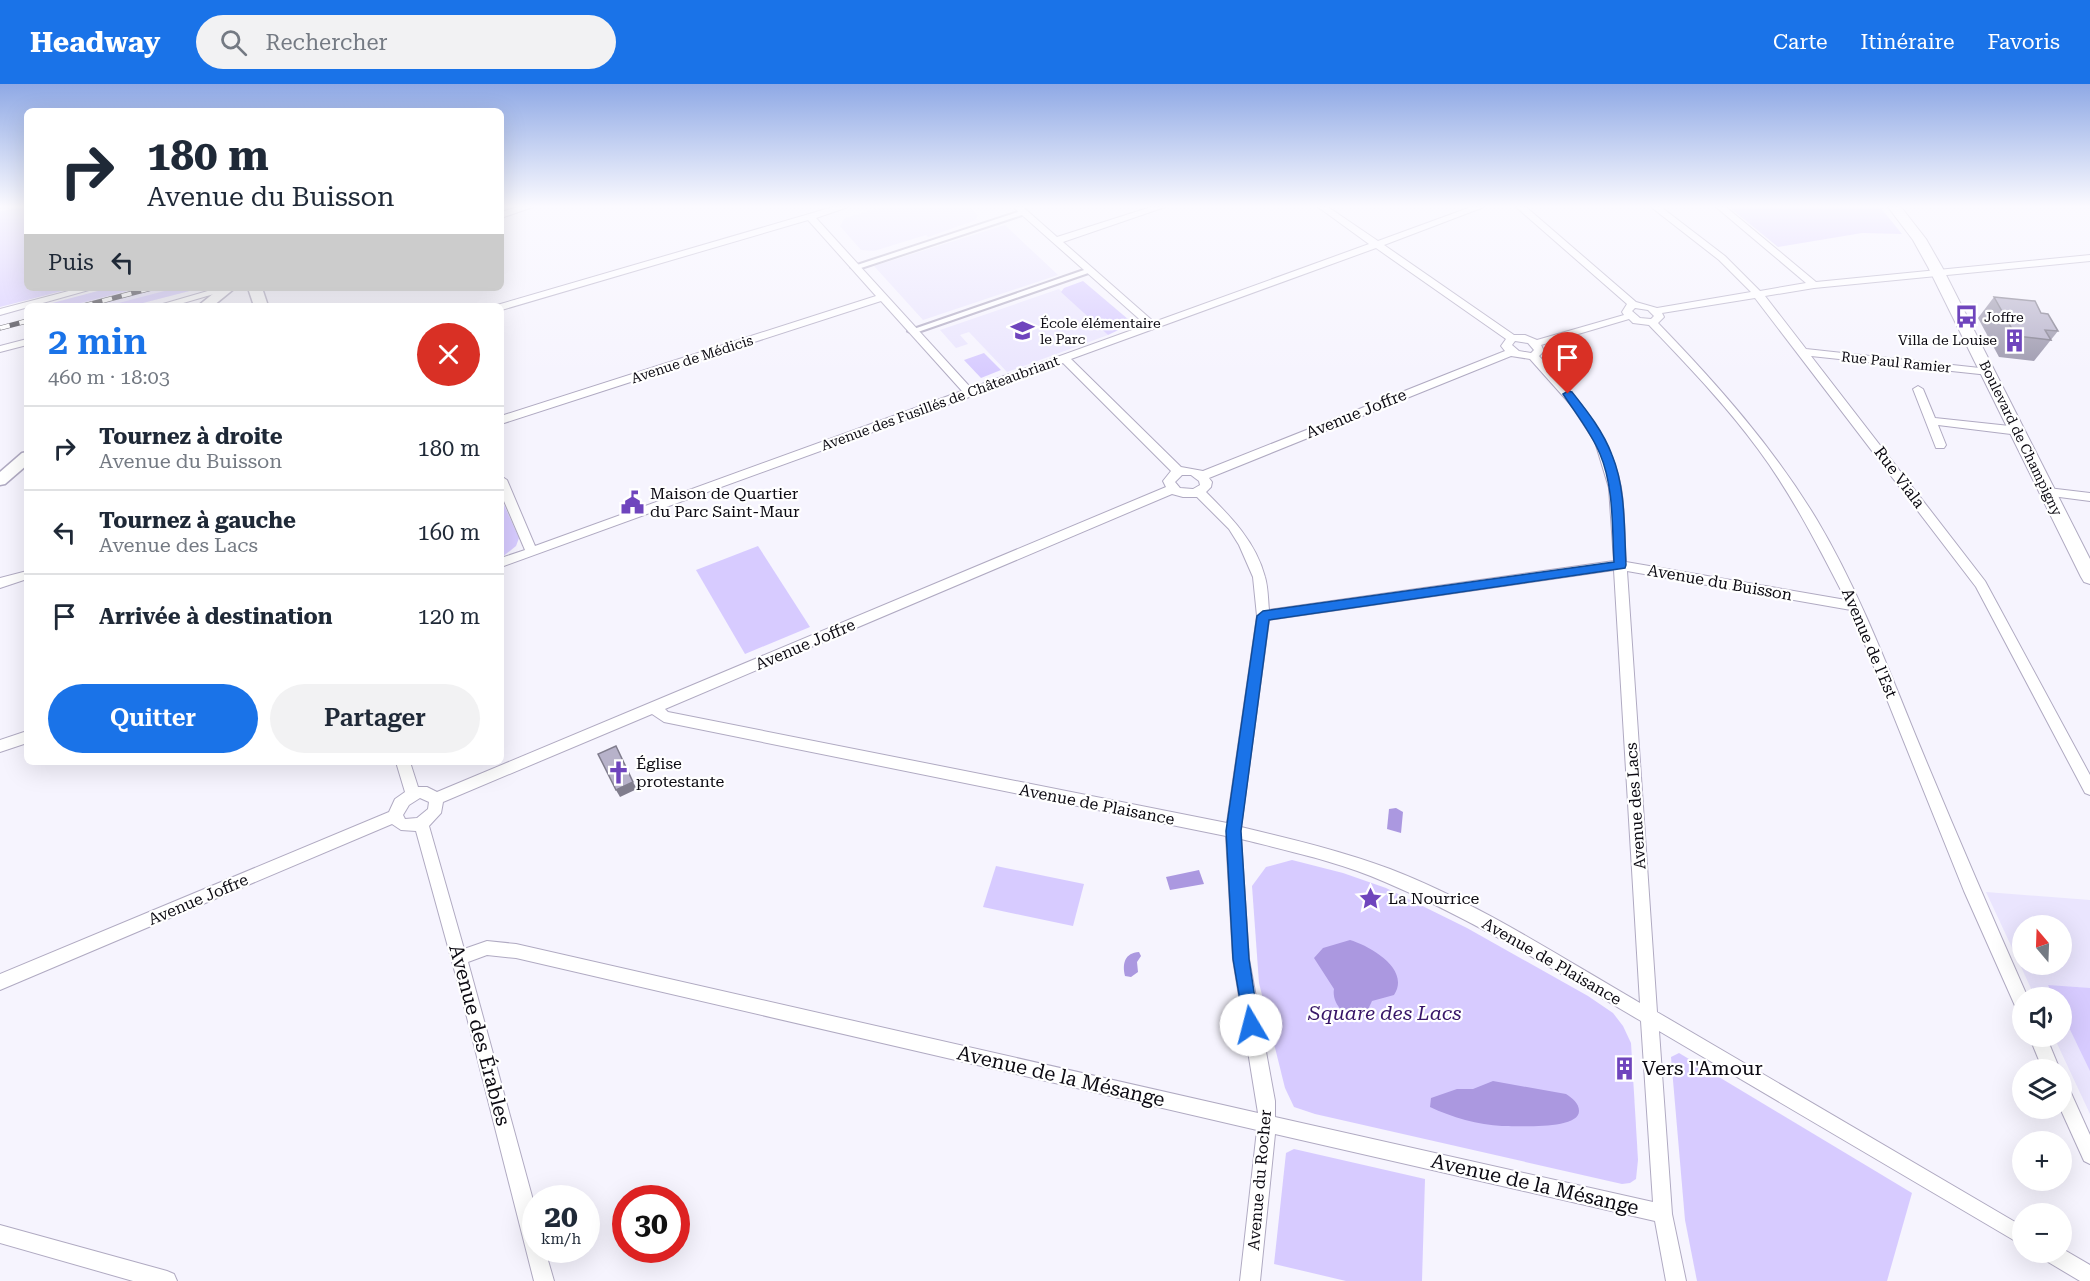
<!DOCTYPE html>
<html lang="fr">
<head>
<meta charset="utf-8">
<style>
	:root { --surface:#fff; --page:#f2f2f3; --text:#1f2937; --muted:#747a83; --line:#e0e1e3; --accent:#1a73e8 }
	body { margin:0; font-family:"Roboto Serif",serif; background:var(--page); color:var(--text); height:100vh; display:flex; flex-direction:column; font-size:22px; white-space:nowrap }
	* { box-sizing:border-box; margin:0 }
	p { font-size:20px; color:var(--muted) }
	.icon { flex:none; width:33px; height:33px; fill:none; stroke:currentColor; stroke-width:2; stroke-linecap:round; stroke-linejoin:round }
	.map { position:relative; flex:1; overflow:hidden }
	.sheet { position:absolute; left:24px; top:219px; width:480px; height:462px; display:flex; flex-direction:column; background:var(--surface); border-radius:9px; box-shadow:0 6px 24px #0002 }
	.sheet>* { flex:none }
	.guide { position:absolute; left:24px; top:24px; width:480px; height:183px; border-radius:9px; box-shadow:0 6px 24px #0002; background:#fff; color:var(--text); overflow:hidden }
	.needle { width:39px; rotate:341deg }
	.tools { position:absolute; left:2012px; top:831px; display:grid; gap:12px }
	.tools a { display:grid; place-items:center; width:60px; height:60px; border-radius:50%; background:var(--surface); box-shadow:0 6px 24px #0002; font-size:30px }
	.speed { position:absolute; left:522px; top:1101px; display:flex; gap:12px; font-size:30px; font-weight:700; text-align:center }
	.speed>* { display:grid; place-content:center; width:78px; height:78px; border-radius:50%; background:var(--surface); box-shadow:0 6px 24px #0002; line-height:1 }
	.speed small { font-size:15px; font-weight:400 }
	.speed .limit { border:9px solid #d22; background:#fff; color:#111 }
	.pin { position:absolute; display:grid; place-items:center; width:51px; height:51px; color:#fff; margin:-62px -26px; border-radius:50% 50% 50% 0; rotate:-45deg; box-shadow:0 0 6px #0007 }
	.pin .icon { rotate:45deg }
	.me { position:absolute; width:66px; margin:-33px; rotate:352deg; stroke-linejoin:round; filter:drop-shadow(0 0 4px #0008) }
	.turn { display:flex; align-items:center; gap:21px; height:126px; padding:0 24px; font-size:27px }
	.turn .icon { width:78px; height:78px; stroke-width:2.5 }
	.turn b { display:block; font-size:42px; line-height:51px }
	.then { display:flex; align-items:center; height:57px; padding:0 24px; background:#0003; gap:12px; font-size:22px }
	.round { display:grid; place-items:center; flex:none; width:63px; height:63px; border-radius:32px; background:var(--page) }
	.headline { display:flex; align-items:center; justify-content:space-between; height:102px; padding:0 24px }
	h1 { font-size:36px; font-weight:600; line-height:45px; color:var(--accent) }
	.cta { display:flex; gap:12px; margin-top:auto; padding:12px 24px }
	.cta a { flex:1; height:69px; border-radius:36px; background:var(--accent); color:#fff; font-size:24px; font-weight:600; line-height:69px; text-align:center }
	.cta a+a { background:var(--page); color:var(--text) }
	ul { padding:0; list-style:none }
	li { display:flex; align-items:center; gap:18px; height:84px; padding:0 24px; border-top:2px solid var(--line) }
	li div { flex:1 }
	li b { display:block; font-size:22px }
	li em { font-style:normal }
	header { display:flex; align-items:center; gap:36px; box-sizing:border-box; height:84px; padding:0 30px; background:var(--accent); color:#fff }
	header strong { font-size:28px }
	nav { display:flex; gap:33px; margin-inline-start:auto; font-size:21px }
	.search { width:420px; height:54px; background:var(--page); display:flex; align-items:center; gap:15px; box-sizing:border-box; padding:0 21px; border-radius:33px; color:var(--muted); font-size:22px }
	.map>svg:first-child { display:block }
	.built { fill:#eae5fe; fill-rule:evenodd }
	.green { fill:#d7cbff }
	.water { fill:#ab98e0 }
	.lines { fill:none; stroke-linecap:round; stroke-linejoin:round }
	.pedestrian-casing { stroke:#b0aac2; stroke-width:4 }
	.minor-casing { stroke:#b0aac2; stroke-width:2 }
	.tertiary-casing { stroke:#b0aac2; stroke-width:3 }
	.secondary-casing { stroke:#b0aac2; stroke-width:2 }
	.pedestrian { fill:#fff; fill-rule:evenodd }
	.minor { fill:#fff; fill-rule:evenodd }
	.tertiary { fill:#fff; fill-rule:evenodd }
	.secondary { fill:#fff; fill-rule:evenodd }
	.rail-casing { stroke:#43414a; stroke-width:5 }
	.rail { stroke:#fff; stroke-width:4; stroke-dasharray:10; stroke-linecap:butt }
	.wall { fill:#9d99ae }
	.shaded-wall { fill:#807d8d }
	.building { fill:#b7b2ca; stroke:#807d8d; stroke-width:1.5 }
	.route { fill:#1a73e8; stroke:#114b97; stroke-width:1.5 }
	.labels { text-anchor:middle; stroke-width:4.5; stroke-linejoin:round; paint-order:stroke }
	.far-poi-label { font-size:14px; fill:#0c0a12; stroke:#fff; text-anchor:start }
	.far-street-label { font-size:14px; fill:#0c0a12; stroke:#fff }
	.street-label { font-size:16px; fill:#0c0a12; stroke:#fff }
	.poi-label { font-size:16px; fill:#0c0a12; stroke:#fff; text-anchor:start }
	.near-park-label { font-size:20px; font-style:italic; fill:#371668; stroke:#fff }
	.near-street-label { font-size:20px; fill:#0c0a12; stroke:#fff }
	.near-poi-label { font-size:20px; fill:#0c0a12; stroke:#fff; text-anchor:start }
</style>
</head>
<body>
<header>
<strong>Headway</strong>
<div class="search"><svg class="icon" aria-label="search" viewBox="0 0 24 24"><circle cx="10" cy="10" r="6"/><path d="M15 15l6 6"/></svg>Rechercher</div>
<nav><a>Carte</a><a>Itinéraire</a><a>Favoris</a></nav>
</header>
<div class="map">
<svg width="2090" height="1197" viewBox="0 0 2090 1197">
	<rect width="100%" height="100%" fill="#f6f4fe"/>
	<g class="built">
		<polygon points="882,123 970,123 978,131 976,136 928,153 926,151 874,167 861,166 840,142 845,134"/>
		<polygon points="1005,141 1058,191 923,236 874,182"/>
		<polygon points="115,204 201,204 131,222 46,222"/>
		<polygon points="1059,205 1108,251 1007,288 969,248 960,251 968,260 956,264 940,246"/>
		<path d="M1986,808l104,8v214l-36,-77 7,-1v-38l-26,-1zM2022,842h39v38h-39z"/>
	</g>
	<g class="green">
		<polygon points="27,123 27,204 74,204 0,223 0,127"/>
		<polygon points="1729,123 1880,123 1902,150 1862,149 1778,163"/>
		<polygon points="1083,197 1129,236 1129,241 1108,251 1061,208 1064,204"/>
		<polygon points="109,204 138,204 69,222 41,222"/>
		<polygon points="176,204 201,204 131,222 107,222"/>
		<polygon points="984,269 1001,286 981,294 964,276"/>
		<polygon points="501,414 519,454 516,462 501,474"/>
		<polygon points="758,462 810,543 745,570 696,486"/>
		<polygon points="1292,776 1343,789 1386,804 1467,844 1588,912 1613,929 1623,942 1631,959 1638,1076 1636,1095 1630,1099 1622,1100 1315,1030 1294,1023 1285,1004 1259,899 1252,802 1266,783"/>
		<polygon points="996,782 1084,800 1073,842 983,823"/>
		<polygon points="2048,901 2090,904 2090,987 2061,927 2061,914 2054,913"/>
		<polygon points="1679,969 1912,1109 1887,1197 1697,1197 1685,1136 1671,973"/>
		<polygon points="1294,1065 1425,1095 1422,1197 1346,1197 1274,1180 1286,1069"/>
	</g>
	<g class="water">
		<polygon points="1396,724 1403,728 1401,749 1387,745 1389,725"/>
		<polygon points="1199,786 1204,800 1170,806 1166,793"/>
		<path d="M1350,856c20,6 61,29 44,55l-22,6 -7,15c-15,7 -34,-11 -31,-27l-20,-31 9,-10z"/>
		<path d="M1139,868l2,4 -4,6 1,10 -7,5 -6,-1c-3,-13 0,-23 14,-24z"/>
		<path d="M1493,997l73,13c6,4 13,9 13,17 0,19 -62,15 -77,15 -23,-1 -51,-9 -72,-19l1,-9 26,-9h16z"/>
	</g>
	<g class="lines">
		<defs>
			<g id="pedestrian">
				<polygon points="1021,127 1028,129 858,185 851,183"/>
				<polygon points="1087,185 1094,187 915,249 912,249 908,247"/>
			</g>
			<g id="minor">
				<polygon points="518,123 533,123 501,134 501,128"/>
				<path d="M833,123h15l-32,11 155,170 175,-63 -133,-118h10l34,30 94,-30h14l-102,35 91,80 215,-78 -51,-37h10l50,34 93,-34h13l-100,38 130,90h11l12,5 87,-25 -2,-3 5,-8 -111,-97h10l110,95 21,6 94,-16 -32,-32 -68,-53h10l64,49 35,35 46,-8 -90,-76h10l90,75 274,-27v6l-276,27 -49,8 41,53 183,20 5,3 -5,3 -178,-19 174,225 105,194v20l-5,-2 -109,-206 -221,-289 -93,15 2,4 -6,6c59,61 115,124 159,197 41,69 70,145 100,219 36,87 73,173 111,259h-6v12l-6,-2 -52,-117 -113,-281 -224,-39 30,441 365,214v19l-363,-214 13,183 14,67h-20l-11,-60 -380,-87 -15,147h-20l17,-151 -741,-172 -29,-3 -19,7 68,249v39h9l9,31h-20l-73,-287 -45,-163 -15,-1 -9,-6 -392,166v-16l389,-162 6,-13 10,-7 -9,-30h14l8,25h9l10,5 729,-305 -3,-6 8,-10 -108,-108 -562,204v-9l24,-8 -24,-56v-18l6,4 28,66 427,-155 -81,-90 -380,123v-8l375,-120 -68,-76 -303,89 -4,1v-4l-4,-1zM1376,164l130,91 -5,7 4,5 -302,120 -22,-4 -110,-108zM1635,224l13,2 6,6 -3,3 -11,-1 -8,-7zM1629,235l4,4 16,2c38,40 77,80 109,124 35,47 61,99 88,151l-220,-38c-2,-25 -1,-50 -5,-74 -10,-55 -46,-92 -82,-132l5,-5 -3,-6zM1515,257l13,2 6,7 -3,3 -12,-2 -7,-6zM1511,272l19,3 41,46 24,37 14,46 5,73 -345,49c-1,-10 -1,-23 -4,-33 -9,-35 -34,-60 -59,-85l5,-5 1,-5 -3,-4zM1182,391h9l8,6 1,4 -7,4 -13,-1 -5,-6zM1172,410l11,3h14l32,32 10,16 14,32 4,39 -30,207 -559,-111 -3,-3zM1614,486l26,433c-81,-47 -162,-100 -250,-134 -48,-18 -99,-30 -149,-42l28,-207zM652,630l12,8 562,114 7,123 25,154 -742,-169 -29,-3 -23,8 -35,-123 12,-13 2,-11zM420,714l9,4 -1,7 -11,9 -12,1 -2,-4 6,-10zM1241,755c48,12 99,23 144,43 90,38 172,90 256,139l12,181 -378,-85v-16l-26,-142z"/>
				<polygon points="80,204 96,204 0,231 0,225"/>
				<polygon points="218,204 231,205 173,222 156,222"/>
				<polygon points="27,255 27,261 0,268 0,262"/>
				<polygon points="1918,302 1923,305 1935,334 2019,343 2025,347 2019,351 1938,341 1946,361 1944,364 1936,364 1913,305"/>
				<polygon points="2048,404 2090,409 2090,417 2044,411 2042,408 2044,405"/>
				<polygon points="27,487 27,495 0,504 0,494"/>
				<polygon points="27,647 27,659 0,668 0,656"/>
				<polygon points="2029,952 2046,952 2060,986 2043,986"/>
				<polygon points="2061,997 2067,1000 2090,1051 2090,1080 2084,1077 2060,1024"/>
				<polygon points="0,1141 167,1187 174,1190 177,1197 133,1197 0,1159"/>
				<polygon points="2061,1164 2090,1181 2090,1197 2080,1197 2043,1175 2041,1168 2061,1168"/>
			</g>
			<g id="tertiary">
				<polygon points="220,204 235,204 213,222 198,222"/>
				<polygon points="248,204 262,204 268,222 254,222"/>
				<polygon points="27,368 27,381 5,400 0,401 0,388 22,369"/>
			</g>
			<polygon id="secondary" points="1888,123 1901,123 1926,155 1942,183 2090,475 2090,500 2084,498 2081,493 1928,183 1913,156"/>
		</defs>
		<use href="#pedestrian" class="pedestrian-casing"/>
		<use href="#minor" class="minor-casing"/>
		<use href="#tertiary" class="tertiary-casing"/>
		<use href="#secondary" class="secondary-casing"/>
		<use href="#pedestrian" class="pedestrian"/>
		<use href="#minor" class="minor"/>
		<use href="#tertiary" class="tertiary"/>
		<use href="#secondary" class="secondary"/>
		<defs>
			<g id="rail">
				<polyline points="83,222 152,204"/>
				<polyline points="0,244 27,237"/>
			</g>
		</defs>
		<use href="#rail" class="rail-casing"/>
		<use href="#rail" class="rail"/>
	</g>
	<polygon class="wall" points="1994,213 2041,229 2058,247 2034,277 1999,273 1978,234"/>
	<polygon class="shaded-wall" points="633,698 637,705 620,713 616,706"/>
	<g class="building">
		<polygon points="1994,213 2035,217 2041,229 2048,230 2058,247 2045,246 2051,256 2016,252"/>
		<polygon points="616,662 633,698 616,706 598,670"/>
	</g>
	<linearGradient id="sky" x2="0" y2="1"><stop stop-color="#8fa9e5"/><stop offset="0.42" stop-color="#fbfaff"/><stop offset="1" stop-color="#fbfaff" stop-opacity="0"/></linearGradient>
	<rect width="2090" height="291" fill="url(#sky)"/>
	<path class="route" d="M1568,307l4,1c15,19 31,39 40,63 14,34 12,74 14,110l-1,3 -356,52 -28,211 8,128 10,66 -2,5 -6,3 -6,-3 -12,-71 -7,-128 31,-215 6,-5 351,-49c-2,-35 0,-75 -14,-108 -9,-22 -24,-40 -37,-60z"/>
	<defs>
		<symbol id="bus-bare" viewBox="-9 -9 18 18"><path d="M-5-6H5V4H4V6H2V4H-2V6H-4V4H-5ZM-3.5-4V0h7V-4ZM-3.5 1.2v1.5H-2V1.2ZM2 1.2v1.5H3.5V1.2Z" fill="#6f45bd" stroke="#fff" stroke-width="2.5" paint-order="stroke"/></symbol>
		<symbol id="school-bare" viewBox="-9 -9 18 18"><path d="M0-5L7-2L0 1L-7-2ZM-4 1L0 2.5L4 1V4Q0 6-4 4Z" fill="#6f45bd" stroke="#fff" stroke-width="2.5" paint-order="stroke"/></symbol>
		<symbol id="building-bare" viewBox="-9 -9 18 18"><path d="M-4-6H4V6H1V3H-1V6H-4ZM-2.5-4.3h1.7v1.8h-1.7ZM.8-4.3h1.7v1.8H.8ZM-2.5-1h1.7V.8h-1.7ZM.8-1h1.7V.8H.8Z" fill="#6f45bd" stroke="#fff" stroke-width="2.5" paint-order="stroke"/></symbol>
		<symbol id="civic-bare" viewBox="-9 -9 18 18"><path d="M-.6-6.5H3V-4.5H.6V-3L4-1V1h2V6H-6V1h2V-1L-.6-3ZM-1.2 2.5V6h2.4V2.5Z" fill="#6f45bd" stroke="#fff" stroke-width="2.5" paint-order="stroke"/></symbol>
		<symbol id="church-bare" viewBox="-9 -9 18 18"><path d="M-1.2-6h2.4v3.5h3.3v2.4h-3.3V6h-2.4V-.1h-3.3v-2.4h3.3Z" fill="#6f45bd" stroke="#fff" stroke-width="2.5" paint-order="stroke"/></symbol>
		<symbol id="sight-bare" viewBox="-9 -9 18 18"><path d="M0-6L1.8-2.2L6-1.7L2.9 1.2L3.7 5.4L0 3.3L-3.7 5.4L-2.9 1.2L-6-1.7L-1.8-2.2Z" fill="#6f45bd" stroke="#fff" stroke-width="2.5" paint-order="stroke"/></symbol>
	</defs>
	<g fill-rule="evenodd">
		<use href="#bus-bare" x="1950" y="216" width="33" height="33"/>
		<use href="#school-bare" x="1006" y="230" width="33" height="33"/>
		<use href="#building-bare" x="1998" y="240" width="33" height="33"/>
		<use href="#civic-bare" x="616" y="402" width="33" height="33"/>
		<use href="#church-bare" x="602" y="672" width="33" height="33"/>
		<use href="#sight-bare" x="1354" y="798" width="33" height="33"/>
		<use href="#building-bare" x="1608" y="968" width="33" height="33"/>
	</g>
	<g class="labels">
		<g class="far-poi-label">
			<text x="1984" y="238">Joffre</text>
			<text x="1040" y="244">École élémentaire<tspan x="1040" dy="16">le Parc</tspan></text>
			<text x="1997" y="261" text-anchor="end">Villa de Louise</text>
		</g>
		<g class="far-street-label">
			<text transform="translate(692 275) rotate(-18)" y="5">Avenue de Médicis</text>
			<text transform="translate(1896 278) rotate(6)" y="5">Rue Paul Ramier</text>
			<text transform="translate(940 319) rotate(-20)" y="5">Avenue des Fusillés de Châteaubriant</text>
			<text transform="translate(2021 354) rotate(64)" y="5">Boulevard de Champigny</text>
		</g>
		<g class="street-label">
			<text transform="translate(1356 329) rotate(-22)" y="6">Avenue Joffre</text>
			<text transform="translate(1900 393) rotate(53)" y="6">Rue Viala</text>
			<text transform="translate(1720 498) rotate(10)" y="6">Avenue du Buisson</text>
			<text transform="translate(1870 559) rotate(67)" y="6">Avenue de l'Est</text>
			<text transform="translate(805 560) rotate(-23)" y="6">Avenue Joffre</text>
			<text transform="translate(1097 720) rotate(11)" y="6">Avenue de Plaisance</text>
			<text transform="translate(1635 722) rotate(-94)" y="6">Avenue des Lacs</text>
			<text transform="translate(198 815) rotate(-23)" y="6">Avenue Joffre</text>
			<text transform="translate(1552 877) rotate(30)" y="6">Avenue de Plaisance</text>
			<text transform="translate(1259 1096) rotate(-85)" y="6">Avenue du Rocher</text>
		</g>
		<g class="poi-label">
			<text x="650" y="415">Maison de Quartier<tspan x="650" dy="18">du Parc Saint-Maur</tspan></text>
			<text x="636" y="685">Église<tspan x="636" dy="18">protestante</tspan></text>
			<text x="1388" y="820">La Nourrice</text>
		</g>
		<g class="near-park-label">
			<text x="1385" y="936">Square des Lacs</text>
		</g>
		<g class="near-street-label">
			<text transform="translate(480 951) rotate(75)" y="7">Avenue des Érables</text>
			<text transform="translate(1061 992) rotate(13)" y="7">Avenue de la Mésange</text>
			<text transform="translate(1535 1100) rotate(13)" y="7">Avenue de la Mésange</text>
		</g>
		<g class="near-poi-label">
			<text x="1642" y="991">Vers l'Amour</text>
		</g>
	</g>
</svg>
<div class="tools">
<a><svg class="needle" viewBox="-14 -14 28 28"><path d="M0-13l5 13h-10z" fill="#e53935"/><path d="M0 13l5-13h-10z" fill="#747a83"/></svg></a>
<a><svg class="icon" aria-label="sound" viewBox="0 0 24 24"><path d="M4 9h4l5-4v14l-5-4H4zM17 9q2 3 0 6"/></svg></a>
<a><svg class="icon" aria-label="layers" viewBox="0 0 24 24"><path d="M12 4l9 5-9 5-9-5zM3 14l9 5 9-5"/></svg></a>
<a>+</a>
<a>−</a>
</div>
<div class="speed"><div>20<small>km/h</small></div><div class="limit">30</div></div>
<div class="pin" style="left:1568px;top:310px;background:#d93025"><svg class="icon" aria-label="arrive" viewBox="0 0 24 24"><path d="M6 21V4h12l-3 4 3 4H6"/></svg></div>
<svg class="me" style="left:1251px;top:941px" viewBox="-20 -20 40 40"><circle r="19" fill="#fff"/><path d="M0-13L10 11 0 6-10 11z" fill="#1a73e8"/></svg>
<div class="guide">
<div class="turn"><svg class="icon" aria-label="right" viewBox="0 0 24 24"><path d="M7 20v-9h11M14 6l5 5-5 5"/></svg><div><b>180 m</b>Avenue du Buisson</div></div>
<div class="then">Puis<svg class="icon" aria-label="left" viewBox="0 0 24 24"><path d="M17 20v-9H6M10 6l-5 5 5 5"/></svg></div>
</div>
<section class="sheet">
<div class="headline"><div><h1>2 min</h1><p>460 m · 18:03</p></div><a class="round" style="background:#d93025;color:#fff"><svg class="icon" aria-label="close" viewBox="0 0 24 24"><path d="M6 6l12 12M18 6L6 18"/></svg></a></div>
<ul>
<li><svg class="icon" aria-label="right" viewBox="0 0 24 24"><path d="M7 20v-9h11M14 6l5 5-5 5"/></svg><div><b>Tournez à droite</b><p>Avenue du Buisson</p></div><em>180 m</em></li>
<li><svg class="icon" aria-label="left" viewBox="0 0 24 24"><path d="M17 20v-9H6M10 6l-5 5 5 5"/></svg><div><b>Tournez à gauche</b><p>Avenue des Lacs</p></div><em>160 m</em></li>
<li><svg class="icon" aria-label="arrive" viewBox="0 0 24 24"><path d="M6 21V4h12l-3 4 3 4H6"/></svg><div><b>Arrivée à destination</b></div><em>120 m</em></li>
</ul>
<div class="cta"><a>Quitter</a><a>Partager</a></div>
</section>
</div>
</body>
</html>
